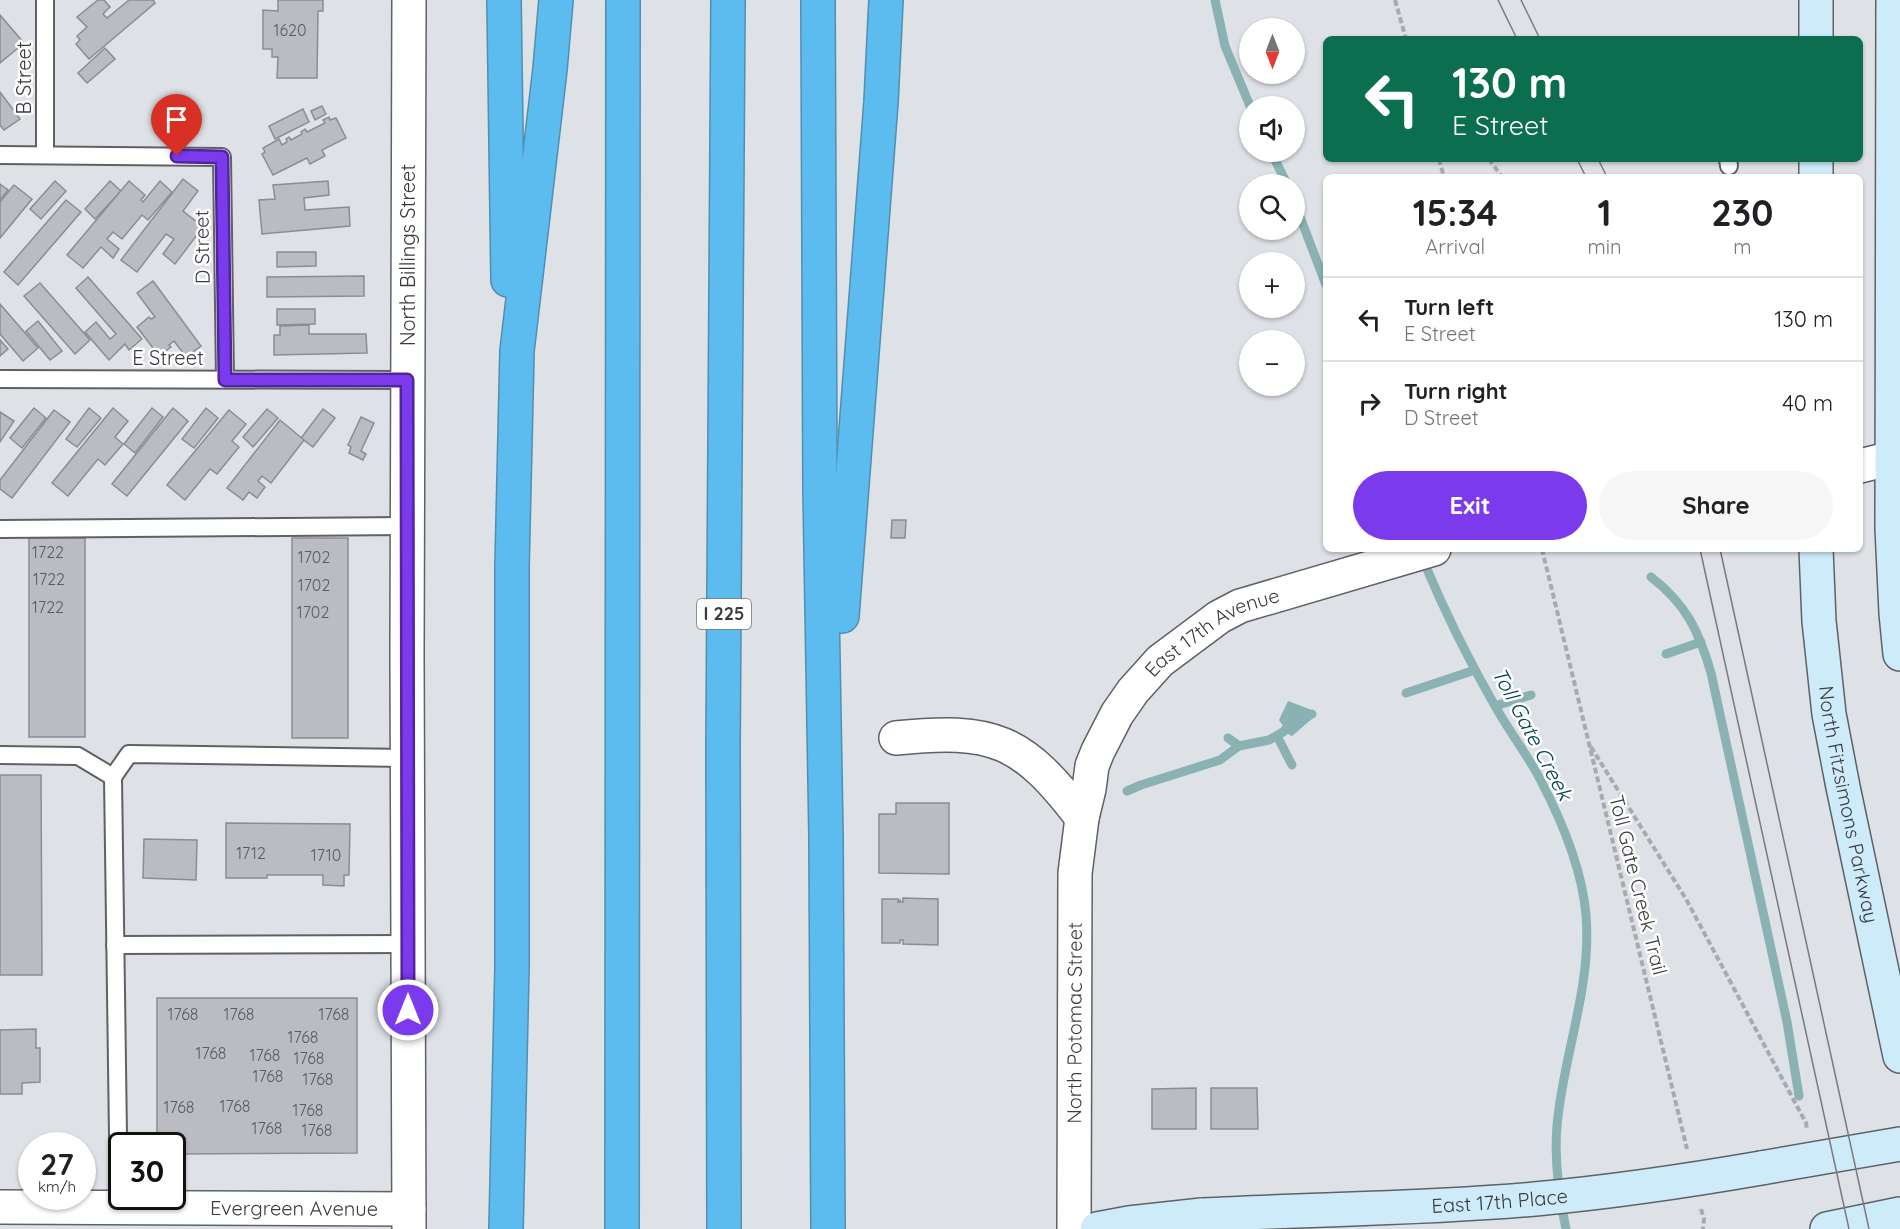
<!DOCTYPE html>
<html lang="en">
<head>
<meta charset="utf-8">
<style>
	:root { --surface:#fff; --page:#f6f6f6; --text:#202124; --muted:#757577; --line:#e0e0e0; --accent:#7c3aed }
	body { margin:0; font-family:Quicksand,sans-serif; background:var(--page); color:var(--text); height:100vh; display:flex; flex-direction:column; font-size:22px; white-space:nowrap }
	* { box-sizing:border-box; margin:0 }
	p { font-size:20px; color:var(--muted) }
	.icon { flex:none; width:33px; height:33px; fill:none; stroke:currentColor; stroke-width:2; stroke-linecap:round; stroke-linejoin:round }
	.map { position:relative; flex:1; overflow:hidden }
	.details { position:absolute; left:1323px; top:174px; width:540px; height:378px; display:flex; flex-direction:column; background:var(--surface); border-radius:9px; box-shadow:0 2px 4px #0004 }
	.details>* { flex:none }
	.banner { position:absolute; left:1323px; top:36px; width:540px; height:126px; border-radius:9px; box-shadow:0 2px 4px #0004; background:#0b6e4f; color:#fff; overflow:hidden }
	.needle { width:39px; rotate:180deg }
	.tools { position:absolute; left:1239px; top:18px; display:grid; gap:12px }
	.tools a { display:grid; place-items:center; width:66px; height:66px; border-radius:50%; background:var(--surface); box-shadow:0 2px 4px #0004; font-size:30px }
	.speed { position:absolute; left:18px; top:1132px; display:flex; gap:12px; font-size:30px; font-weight:700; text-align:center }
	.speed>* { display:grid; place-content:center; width:78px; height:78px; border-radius:50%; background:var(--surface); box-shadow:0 2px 4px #0004; line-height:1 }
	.speed small { font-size:15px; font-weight:400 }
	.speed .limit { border:3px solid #111; border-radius:9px; background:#fff; color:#111 }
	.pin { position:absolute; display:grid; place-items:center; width:51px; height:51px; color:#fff; margin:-62px -26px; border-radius:50% 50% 50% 0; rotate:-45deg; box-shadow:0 0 6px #0007 }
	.pin .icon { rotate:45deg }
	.me { position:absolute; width:66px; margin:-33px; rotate:0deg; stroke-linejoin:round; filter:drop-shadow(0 0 4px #0008) }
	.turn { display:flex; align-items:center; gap:21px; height:126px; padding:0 30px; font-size:27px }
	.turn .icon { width:78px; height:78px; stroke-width:2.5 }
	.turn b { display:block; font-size:42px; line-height:51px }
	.eta { display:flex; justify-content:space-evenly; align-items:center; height:102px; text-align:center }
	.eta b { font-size:36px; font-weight:800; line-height:42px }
	.primary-button { display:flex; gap:12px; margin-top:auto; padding:12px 30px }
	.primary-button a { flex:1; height:69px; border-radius:36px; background:var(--accent); color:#fff; font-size:24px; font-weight:800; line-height:69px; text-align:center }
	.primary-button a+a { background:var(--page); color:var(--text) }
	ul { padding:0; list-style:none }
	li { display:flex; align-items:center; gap:18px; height:84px; padding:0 30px; border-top:2px solid var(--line) }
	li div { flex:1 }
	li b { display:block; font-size:22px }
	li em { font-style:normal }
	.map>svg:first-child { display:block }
	.water { fill:#8ab2b2 }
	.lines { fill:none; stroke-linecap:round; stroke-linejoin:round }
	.stream { stroke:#8ab2b2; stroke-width:9 }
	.building { fill:#babcc1; stroke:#8a8d91; stroke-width:1.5 }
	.service-casing { stroke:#5f6166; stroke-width:20 }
	.minor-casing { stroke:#5f6166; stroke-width:36 }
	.secondary-casing { stroke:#5f6166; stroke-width:36 }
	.motorway-casing { stroke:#518fb1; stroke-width:36 }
	.path { stroke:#a7aaae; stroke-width:4; stroke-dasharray:6 3; stroke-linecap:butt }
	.service { stroke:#fff; stroke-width:16 }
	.minor { stroke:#fff; stroke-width:33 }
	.secondary { stroke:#ceebfa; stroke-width:33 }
	.motorway { stroke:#5dbcef; stroke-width:33 }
	.tram { stroke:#797a7d; stroke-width:1.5 }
	.secondary-bridge-casing { stroke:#5f6166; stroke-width:36; stroke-linecap:butt }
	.secondary-bridge { stroke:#ceebfa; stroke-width:33 }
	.route-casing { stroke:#51269a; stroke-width:15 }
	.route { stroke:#7c3aed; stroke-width:10 }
	.labels { text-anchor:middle; stroke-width:5; stroke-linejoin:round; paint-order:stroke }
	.number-label { font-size:16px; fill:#5a5b5e }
	.shield { fill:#fff; stroke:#757677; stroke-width:1.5 }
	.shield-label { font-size:18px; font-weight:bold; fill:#3a3b3d }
	.street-label { font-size:20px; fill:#3a3b3d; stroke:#fff }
	.water-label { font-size:21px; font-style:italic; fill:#034444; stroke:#fff }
</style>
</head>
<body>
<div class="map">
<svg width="1900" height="1229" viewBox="0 0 1900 1229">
	<rect width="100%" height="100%" fill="#dee1e6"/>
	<polygon class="water" points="1288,701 1312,710 1313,718 1292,736 1280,730 1283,726 1279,720"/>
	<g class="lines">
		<g class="stream">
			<polyline points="1215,0 1225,46 1250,106"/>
			<polyline points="1271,152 1287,184"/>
			<polyline points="1294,201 1326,285"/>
			<path d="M1423,560c21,50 45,99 72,146 14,25 32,48 45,73 22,42 42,89 46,136 6,73 -23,140 -29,211 -3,34 2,70 9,103"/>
			<path d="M1651,577c35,27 48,54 60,96l76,349 12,74"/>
			<polyline points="1666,654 1701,642"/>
			<polyline points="1406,693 1475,670"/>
			<polyline points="1495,706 1531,695"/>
			<polyline points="1277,736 1292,765"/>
			<polyline points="1228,738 1239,746"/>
			<polyline points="1127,791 1141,785 1220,760 1239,746 1269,740 1283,732 1291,724 1312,714"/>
		</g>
	</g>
	<g class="building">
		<polygon points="98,0 104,0 110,7 103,14 107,18 129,0 153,0 155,3 89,59 76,44 80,40 77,36 87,27 77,17"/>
		<polygon points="278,0 323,0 323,11 318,11 317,78 277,78 278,57 272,57 272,49 263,49 263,10 278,11"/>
		<polygon points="0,15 24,43 0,63"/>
		<polygon points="105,48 115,59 87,83 78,73"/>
		<polygon points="0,92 20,119 4,130 0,125"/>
		<polygon points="322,106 326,114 315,120 311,111"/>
		<polygon points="303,109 309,122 275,139 269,126"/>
		<polygon points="329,117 330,120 336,118 346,138 322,150 325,156 310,164 307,158 273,175 262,154 265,152 263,148 279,139 282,145 287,142 286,139 289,137 291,140 302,134 301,132 305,129 307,132 325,123 323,120"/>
		<polygon points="183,179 198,191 183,211 203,227 175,264 163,254 174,239 166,234 137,272 121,260"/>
		<polygon points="55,181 66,191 41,219 30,209"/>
		<polygon points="110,181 121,191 95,219 85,209"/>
		<polygon points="129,181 145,195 141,200 143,202 160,181 172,192 148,220 142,215 122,239 113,232 107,239 119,249 113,258 101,247 83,268 67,255"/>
		<polygon points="328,181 329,195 304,198 305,210 349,207 350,226 262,234 259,200 275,199 273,185"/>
		<polygon points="0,184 8,190 0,200"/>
		<polygon points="14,185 32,199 0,238 0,202"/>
		<polygon points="66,200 81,212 18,285 4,272"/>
		<polygon points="277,252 316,252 316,266 277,267"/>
		<polygon points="364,276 364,296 267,297 267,277"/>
		<polygon points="88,277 142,339 129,350 125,344 109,360 85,332 96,322 110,339 116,334 76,288"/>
		<polygon points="153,281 201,346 186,357 174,341 169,345 171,347 159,356 137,327 149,317 151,319 155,317 137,293"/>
		<polygon points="40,283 90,340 75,354 24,296"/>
		<polygon points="0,304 38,348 23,361 0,334"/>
		<polygon points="277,309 315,309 315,324 277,325"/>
		<polygon points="38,321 62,351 50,360 26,331"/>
		<polygon points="309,325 309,334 366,334 367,353 274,355 274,335 280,335 280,326"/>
		<polygon points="0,340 8,349 0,356"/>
		<polygon points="34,408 46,418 22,448 10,438"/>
		<polygon points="89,408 101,418 77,447 66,439"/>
		<polygon points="113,408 128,421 115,437 123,444 105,465 98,459 68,496 52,483"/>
		<polygon points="152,408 163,417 135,453 124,444"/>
		<polygon points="173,408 188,421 127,496 112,484"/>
		<polygon points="206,408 218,418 194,448 182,439"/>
		<polygon points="267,409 278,418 253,447 243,437"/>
		<polygon points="323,409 335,418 313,447 301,438"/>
		<polygon points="54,410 70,422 12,498 0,489 0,480"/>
		<polygon points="229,410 246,424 232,441 239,447 217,474 210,469 185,500 167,485"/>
		<polygon points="0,412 14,421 0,442"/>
		<polygon points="361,417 374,423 361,451 366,454 363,460 349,453 351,447 348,445"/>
		<polygon points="280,420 304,440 271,483 262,476 258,481 265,487 257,498 249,492 243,500 227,488"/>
		<polygon points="892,520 906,520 905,538 891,538"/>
		<rect x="29" y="538" width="56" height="199"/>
		<rect x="292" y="538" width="56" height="200"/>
		<polygon points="0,775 41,775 42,975 0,975"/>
		<polygon points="896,803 949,803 949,874 879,873 879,814 896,814"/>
		<polygon points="226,823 350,824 349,875 344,875 344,886 323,885 323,875 267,875 267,878 226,878"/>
		<polygon points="144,839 197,840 196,880 143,878"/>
		<polygon points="903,898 938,899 938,945 903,944 903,940 900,940 900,943 882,943 882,899 898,899 898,902 900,900 900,902 903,902"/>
		<polygon points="157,998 357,998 357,1153 172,1154 172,1146 157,1146"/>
		<polygon points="36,1029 36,1048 40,1048 40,1082 22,1083 22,1094 0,1094 0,1030"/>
		<polygon points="1196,1088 1196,1129 1152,1129 1152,1089"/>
		<polygon points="1211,1088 1257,1088 1258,1129 1211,1129"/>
	</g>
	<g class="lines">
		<defs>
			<g id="service">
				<polyline points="45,0 45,155"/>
				<polyline points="0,155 222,157 225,379"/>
				<polyline points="1728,159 1729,166"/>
				<polyline points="0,379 407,380"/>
				<polyline points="0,529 407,526"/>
				<polyline points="0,755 78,756 113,777"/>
				<polyline points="115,945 408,944"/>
				<polyline points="119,1208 113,777 129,754 407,758"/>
			</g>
			<g id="minor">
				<polyline points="409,0 407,655 409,1229"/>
				<polyline points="1860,466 1892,458"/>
				<path d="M896,738c97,-10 126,1 186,80"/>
				<path id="s1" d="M0,1207l409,2"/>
				<path id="s2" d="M1074,1229l1,-356 7,-55 7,-29 3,-23 6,-15 19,-37 16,-23 27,-30 59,-44 21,-11 194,-57"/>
			</g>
			<g id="secondary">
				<polyline points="1893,0 1892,528 1896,613 1900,654"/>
				<polyline points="1816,39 1816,0"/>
				<polyline points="1816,177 1816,159"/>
				<path id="s3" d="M1816,549l3,72 10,93 14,73 57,269"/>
				<polyline points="1761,1168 1900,1144"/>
				<polyline points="1097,1229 1129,1223 1202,1215"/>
				<polyline points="1827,1229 1900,1214"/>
			</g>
			<g id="motorway">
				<polyline points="504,0 508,280"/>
				<polyline points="818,0 820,489 826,837 828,1229"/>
				<polyline points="842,616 881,102 886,0"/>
				<polyline points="506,1229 512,967 512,567 517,351 550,69 556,0"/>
				<polyline points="622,1229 623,0"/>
				<polyline points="724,1229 723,746 728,0"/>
			</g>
		</defs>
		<use href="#service" class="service-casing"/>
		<use href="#minor" class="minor-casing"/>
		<use href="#secondary" class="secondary-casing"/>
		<use href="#motorway" class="motorway-casing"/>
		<g class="path">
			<polyline points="1395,0 1406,39"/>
			<polyline points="1439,159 1444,177"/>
			<polyline points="1489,159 1502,177"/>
			<polyline points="1542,549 1687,1149"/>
			<polyline points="1591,747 1686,899 1806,1123 1807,1129"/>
			<polyline points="1701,1209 1704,1219 1703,1229"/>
		</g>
		<use href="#service" class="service"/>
		<use href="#minor" class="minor"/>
		<use href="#secondary" class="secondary"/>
		<use href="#motorway" class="motorway"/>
		<g class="tram">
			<polyline points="1498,0 1517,39"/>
			<polyline points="1521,0 1540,39"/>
			<polyline points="1577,159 1586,177"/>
			<polyline points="1598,159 1607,177"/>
			<polyline points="1700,549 1849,1229"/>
			<polyline points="1720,549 1869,1229"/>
		</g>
		<defs>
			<g id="secondary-bridge">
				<path id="s4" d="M1202,1215c111,-6 222,-6 333,-16 76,-7 151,-18 226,-31"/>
			</g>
		</defs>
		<use href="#secondary-bridge" class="secondary-bridge-casing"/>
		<use href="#secondary-bridge" class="secondary-bridge"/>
	</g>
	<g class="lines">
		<defs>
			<polyline id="route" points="177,156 222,157 225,380 407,380 408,1010"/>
		</defs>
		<use href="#route" class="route-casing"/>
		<use href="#route" class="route"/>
	</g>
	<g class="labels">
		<g class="number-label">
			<text x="290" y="36">1620</text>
			<text x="48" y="558">1722</text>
			<text x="314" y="563">1702</text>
			<text x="49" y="585">1722</text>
			<text x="314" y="591">1702</text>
			<text x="48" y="613">1722</text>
			<text x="313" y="618">1702</text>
			<text x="251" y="859">1712</text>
			<text x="326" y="861">1710</text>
			<text x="183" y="1020">1768</text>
			<text x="239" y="1020">1768</text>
			<text x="334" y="1020">1768</text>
			<text x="303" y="1043">1768</text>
			<text x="211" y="1059">1768</text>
			<text x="265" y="1061">1768</text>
			<text x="309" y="1064">1768</text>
			<text x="268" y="1082">1768</text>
			<text x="318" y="1085">1768</text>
			<text x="235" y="1112">1768</text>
			<text x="179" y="1113">1768</text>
			<text x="308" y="1116">1768</text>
			<text x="267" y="1134">1768</text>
			<text x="317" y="1136">1768</text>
		</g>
		<rect class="shield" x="697" y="599" width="54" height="30" rx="4.5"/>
		<g class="shield-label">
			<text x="724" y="620">I 225</text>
		</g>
		<g class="street-label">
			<text transform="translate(24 78) rotate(-90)" y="7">B Street</text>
			<text transform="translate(202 247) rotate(-91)" y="7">D Street</text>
			<text transform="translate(408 255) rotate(-90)" y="7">North Billings Street</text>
			<text x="168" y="365">E Street</text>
			<text dy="7" stroke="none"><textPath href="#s2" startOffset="651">East 17th Avenue</textPath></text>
			<text dy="7" stroke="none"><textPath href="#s3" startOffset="258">North Fitzsimons Parkway</textPath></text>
			<text transform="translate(1638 885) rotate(76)" y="7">Toll Gate Creek Trail</text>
			<text dy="7" stroke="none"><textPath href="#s2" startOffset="206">North Potomac Street</textPath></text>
			<text dy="7" stroke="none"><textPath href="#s4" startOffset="298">East 17th Place</textPath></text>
			<text dy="7" stroke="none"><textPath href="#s1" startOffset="294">Evergreen Avenue</textPath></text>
		</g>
		<g class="water-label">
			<text transform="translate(1532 734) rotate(62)" y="7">Toll Gate Creek</text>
		</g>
	</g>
</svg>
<div class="tools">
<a><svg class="needle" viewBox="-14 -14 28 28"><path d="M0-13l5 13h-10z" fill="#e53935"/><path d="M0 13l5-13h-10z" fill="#757577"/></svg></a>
<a><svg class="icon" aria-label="sound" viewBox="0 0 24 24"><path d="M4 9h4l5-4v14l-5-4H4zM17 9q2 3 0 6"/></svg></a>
<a><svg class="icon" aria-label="search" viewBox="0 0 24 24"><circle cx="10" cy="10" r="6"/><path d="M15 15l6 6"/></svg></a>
<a>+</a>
<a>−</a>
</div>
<div class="speed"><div>27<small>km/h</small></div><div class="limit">30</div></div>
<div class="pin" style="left:177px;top:156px;background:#d93025"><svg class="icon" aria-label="arrive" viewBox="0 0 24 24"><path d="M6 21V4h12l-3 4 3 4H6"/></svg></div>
<svg class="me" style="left:408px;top:1010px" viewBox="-20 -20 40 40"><circle r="17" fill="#7c3aed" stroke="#fff" stroke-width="3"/><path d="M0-11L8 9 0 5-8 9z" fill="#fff"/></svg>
<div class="banner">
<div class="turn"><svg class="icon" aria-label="left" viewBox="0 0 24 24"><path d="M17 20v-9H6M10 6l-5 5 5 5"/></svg><div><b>130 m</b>E Street</div></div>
</div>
<section class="details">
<div class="eta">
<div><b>15:34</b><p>Arrival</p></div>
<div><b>1</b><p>min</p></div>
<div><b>230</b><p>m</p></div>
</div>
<ul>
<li><svg class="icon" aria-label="left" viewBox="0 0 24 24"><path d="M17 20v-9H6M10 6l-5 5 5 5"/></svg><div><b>Turn left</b><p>E Street</p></div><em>130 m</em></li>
<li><svg class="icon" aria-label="right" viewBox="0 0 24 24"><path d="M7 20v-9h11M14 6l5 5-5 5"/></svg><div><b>Turn right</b><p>D Street</p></div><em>40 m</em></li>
</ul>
<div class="primary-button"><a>Exit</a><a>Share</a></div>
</section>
</div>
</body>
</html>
